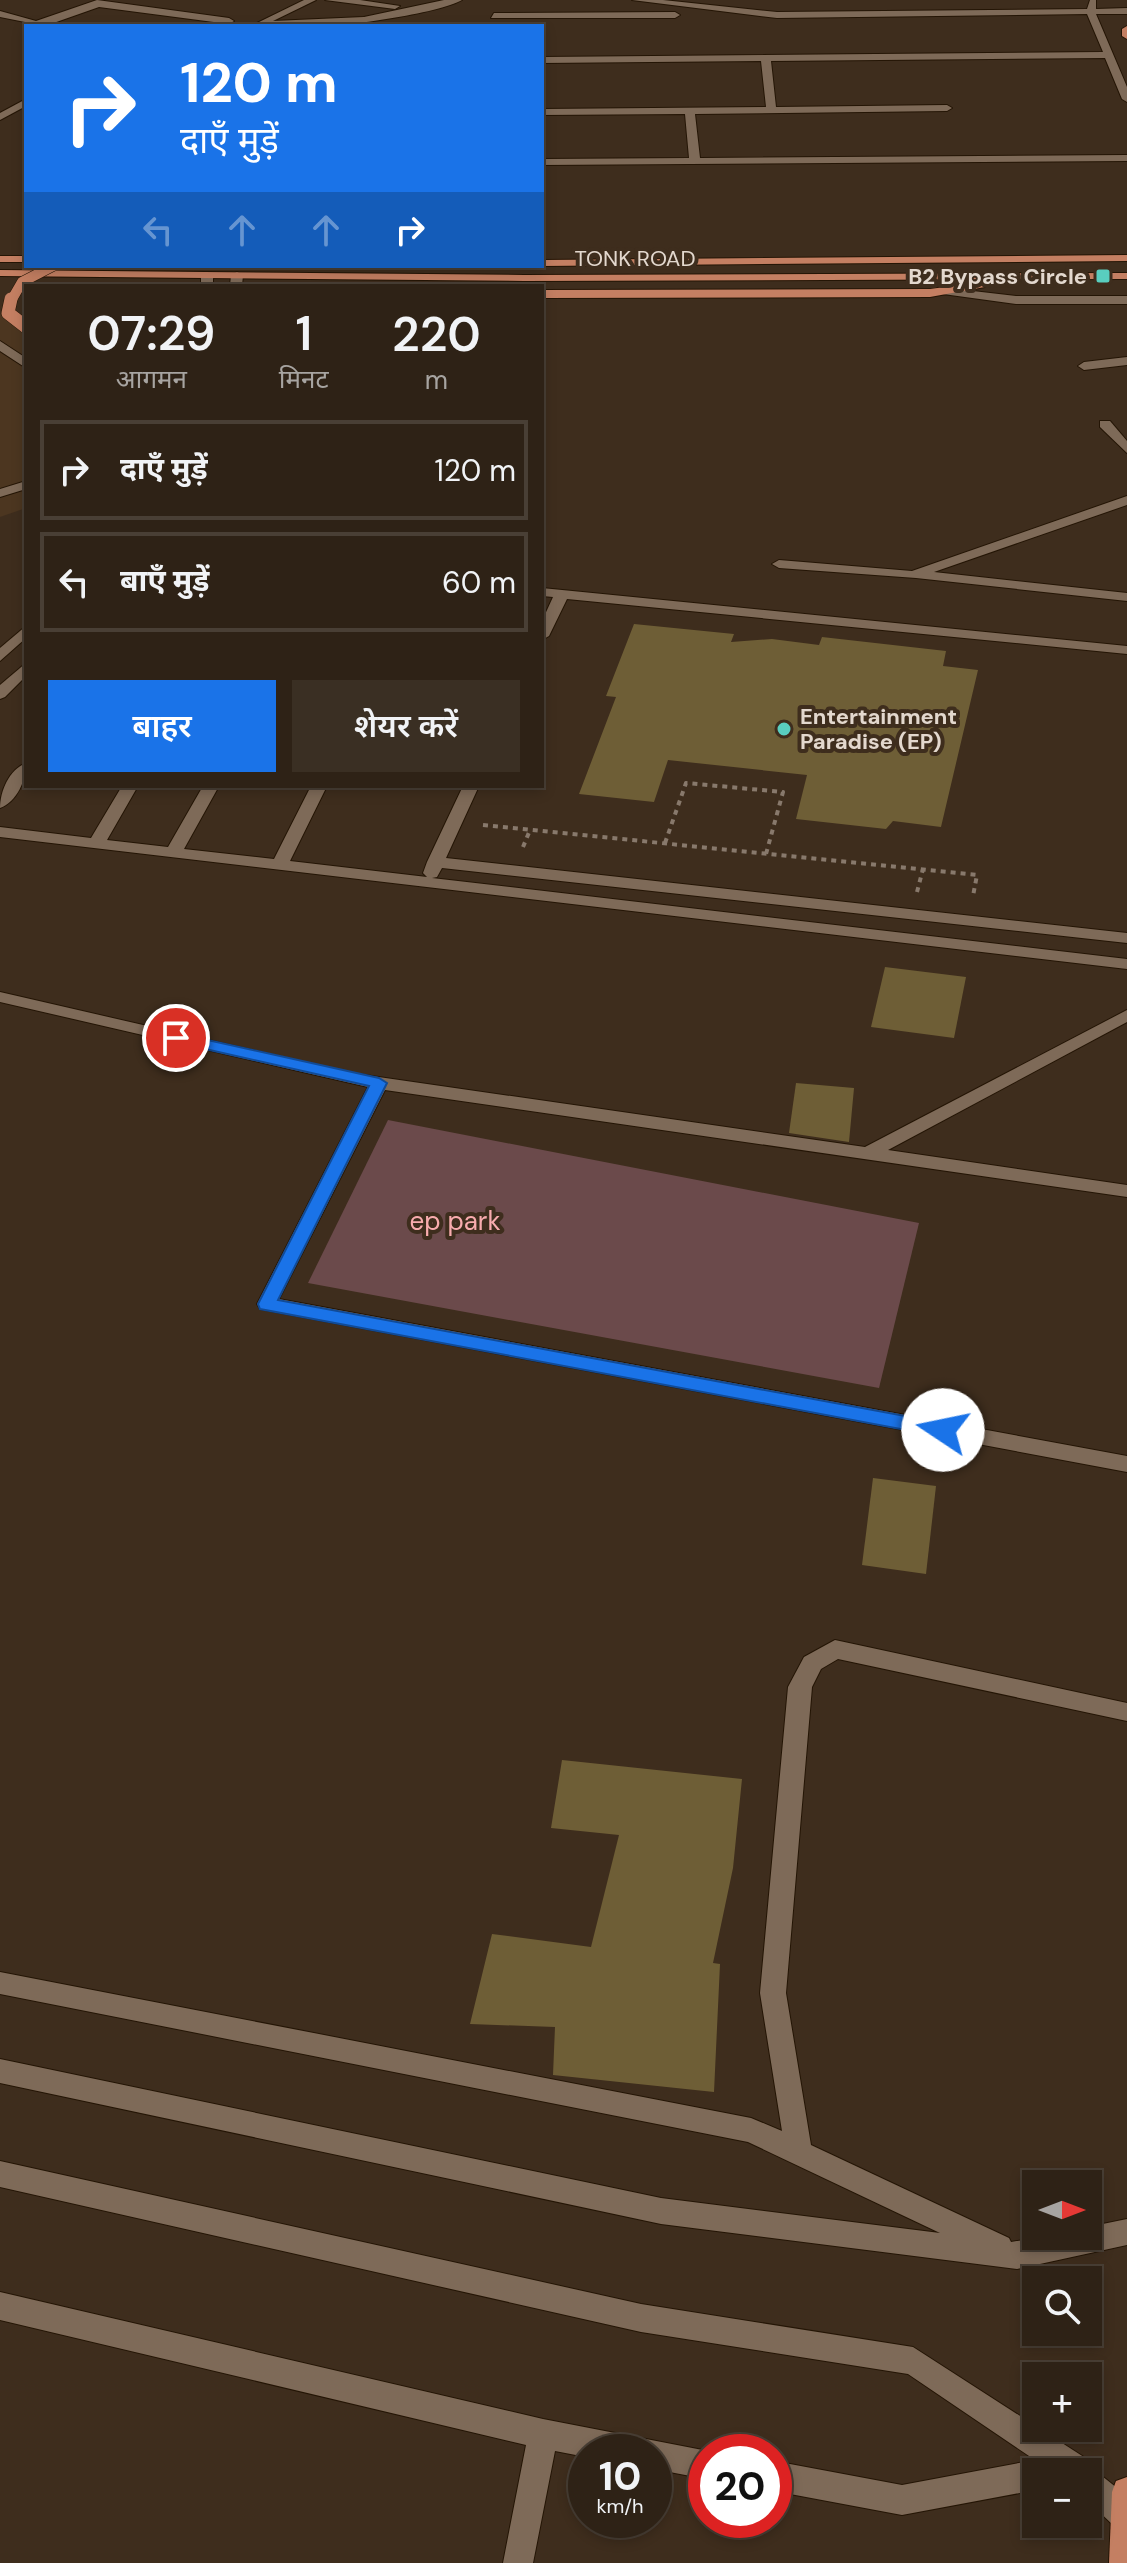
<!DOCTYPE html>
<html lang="hi">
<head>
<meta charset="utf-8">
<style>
	:root { --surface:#2e2216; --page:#3a2f23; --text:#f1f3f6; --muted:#a7a4a1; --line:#493f35; --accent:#1a73e8 }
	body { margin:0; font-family:"DM Sans","Noto Sans Devanagari",sans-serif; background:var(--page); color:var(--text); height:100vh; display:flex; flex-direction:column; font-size:30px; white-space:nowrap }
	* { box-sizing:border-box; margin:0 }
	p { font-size:26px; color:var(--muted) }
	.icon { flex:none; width:44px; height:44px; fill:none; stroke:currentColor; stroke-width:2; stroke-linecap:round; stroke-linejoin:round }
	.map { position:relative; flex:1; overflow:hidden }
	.drawer { position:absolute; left:24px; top:284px; width:520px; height:504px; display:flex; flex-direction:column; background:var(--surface); border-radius:0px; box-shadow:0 4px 12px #0003,0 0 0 2px var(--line) }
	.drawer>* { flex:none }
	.hud { position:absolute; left:24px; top:24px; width:520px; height:244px; border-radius:0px; box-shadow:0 4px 12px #0003,0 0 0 2px var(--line); background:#1a73e8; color:#fff; overflow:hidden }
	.needle { width:52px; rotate:90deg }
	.tools { position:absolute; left:1022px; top:2170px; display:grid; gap:16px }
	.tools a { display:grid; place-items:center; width:80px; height:80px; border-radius:0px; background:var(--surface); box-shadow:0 4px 12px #0003,0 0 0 2px var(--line); font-size:40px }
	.speed { position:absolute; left:568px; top:2434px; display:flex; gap:16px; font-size:40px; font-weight:700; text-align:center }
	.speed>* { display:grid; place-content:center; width:104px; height:104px; border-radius:50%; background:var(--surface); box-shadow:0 4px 12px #0003,0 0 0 2px var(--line); line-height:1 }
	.speed small { font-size:20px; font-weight:400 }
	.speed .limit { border:12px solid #d22; background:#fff; color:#111 }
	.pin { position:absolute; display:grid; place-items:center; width:68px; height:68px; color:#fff; margin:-34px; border:4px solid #fff; border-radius:50%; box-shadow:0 2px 8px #0007 }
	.me { position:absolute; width:88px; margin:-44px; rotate:281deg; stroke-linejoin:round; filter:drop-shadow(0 0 6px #0008) }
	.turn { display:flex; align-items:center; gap:28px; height:168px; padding:0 24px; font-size:36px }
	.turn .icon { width:104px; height:104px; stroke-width:2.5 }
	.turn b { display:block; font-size:56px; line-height:68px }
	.lanes { display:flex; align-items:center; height:76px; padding:0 24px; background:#0003; justify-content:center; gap:40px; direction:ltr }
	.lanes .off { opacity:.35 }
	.eta { display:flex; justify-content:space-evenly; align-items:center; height:136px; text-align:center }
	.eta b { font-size:48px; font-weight:600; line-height:56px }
	.button { display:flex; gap:16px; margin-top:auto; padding:16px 24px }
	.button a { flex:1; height:92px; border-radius:0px; background:var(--accent); color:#fff; font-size:32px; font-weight:600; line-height:92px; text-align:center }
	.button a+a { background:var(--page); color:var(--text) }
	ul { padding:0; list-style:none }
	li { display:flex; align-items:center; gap:24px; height:100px; margin:0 16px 12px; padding:0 8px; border:4px solid var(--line); border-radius:0px }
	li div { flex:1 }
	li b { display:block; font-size:30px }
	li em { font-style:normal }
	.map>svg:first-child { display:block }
	.built { fill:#4c3620 }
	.green { fill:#6b4a4b }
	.building { fill:#6e5e36 }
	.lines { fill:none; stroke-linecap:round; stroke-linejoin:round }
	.minor-casing { stroke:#241505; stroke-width:2 }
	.major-casing { stroke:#241505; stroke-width:2 }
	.path { stroke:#88796c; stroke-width:4; stroke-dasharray:5 5; stroke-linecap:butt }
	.minor { fill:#7e6a58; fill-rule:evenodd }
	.major { fill:#c47f62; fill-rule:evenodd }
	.major-bridge-far1-casing { stroke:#241505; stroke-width:11; stroke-linecap:butt }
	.major-bridge-casing { stroke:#241505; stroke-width:14; stroke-linecap:butt }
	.major-bridge-far1 { stroke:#c47f62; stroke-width:10 }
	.major-bridge { stroke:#c47f62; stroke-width:13 }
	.route { fill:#1a73e8; stroke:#114b97; stroke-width:2 }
	.poi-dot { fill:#59cebf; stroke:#3e2d1d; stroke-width:3 }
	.labels { text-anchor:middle; stroke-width:8; stroke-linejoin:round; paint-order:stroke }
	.far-street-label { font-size:22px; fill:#e3d8ce; stroke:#3e2d1d }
	.far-poi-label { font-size:22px; font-weight:bold; fill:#e3d8ce; stroke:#3e2d1d; text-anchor:end }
	.park-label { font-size:26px; fill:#f8acae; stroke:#3e2d1d }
</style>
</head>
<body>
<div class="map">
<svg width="1127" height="2563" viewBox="0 0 1127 2563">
	<rect width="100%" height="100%" fill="#3e2d1d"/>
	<polygon class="built" points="0,314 26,334 26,508 0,517"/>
	<polygon class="green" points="388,1120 919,1223 879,1388 308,1283"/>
	<g class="building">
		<polygon points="634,624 734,634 731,642 772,639 819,645 822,637 946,651 943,666 978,670 941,827 893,821 886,829 796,819 807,775 668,760 654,802 579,794 616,697 606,696"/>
		<polygon points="885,967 966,977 954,1038 871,1027"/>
		<polygon points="796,1083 854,1088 849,1142 789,1133"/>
		<polygon points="873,1478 936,1486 926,1574 862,1565"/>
		<polygon points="562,1760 742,1779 733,1868 713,1963 720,1964 714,2092 553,2075 555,2027 470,2024 492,1934 591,1947 619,1835 551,1828"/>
	</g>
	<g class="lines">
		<defs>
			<g id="minor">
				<polygon points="97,0 229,18 234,21 229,24 99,7 45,26 0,17 0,11 36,21"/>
				<path d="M304,0h12l-43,21 91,-4 80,-17h18c-30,17 -175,36 -207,24z"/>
				<polygon points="325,0 360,0 400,6 395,9"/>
				<polygon points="632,0 663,0 777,12 1087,9 1090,0 1096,0 1096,9 1127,8 1127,14 1096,14 1127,87 1127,102 1122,99 1105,58 771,61 776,107 947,105 952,108 947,111 695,114 700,158 1127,155 1127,161 542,165 542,159 689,158 685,114 542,115 542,109 766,107 761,61 542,63 542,57 1103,52 1087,14 777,18"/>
				<polygon points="494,13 675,12 680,15 675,18 491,18"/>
				<polygon points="26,99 26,106 0,120 0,113"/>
				<polygon points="207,272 213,275 213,286 201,286 201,275"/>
				<polygon points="237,272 243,275 242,286 230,286 231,275"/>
				<polygon points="947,288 1016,296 1127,296 1127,304 1016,304 943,294 943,290"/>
				<polygon points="0,341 26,358 26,368 0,351"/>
				<polygon points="1127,357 1127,365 1084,370 1078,366 1084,362"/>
				<polygon points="1100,421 1110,421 1127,441 1127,453 1100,427"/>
				<polygon points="26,481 26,489 0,497 0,489"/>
				<polygon points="1127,496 1127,505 934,572 1127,593 1127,601 916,578 779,568 772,564 779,560 912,571"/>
				<polygon points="542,588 1127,646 1127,654 567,599 549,636 542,640 542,621 553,597 542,596"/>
				<polygon points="26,626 26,638 0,661 0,648"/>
				<polygon points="26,663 26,676 5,697 0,699 0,685"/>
				<path d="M26,763c0,17 -9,39 -26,45 0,-17 9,-38 26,-45z"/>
				<polygon points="122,786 138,786 107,840 168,847 203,786 219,786 184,849 274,859 311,786 327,786 290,861 427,877 423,873 427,862 463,786 479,786 446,858 1127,933 1127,943 442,868 437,877 432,878 1127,959 1127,969 0,837 0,827 91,838"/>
				<polygon points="0,992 351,1073 865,1147 1127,1010 1127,1022 888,1150 1127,1185 1127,1197 385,1090 279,1299 1127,1456 1127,1472 260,1309 257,1304 368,1087 0,1002"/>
				<polygon points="835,1640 1127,1703 1127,1721 838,1659 821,1669 812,1687 786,1993 811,2145 1009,2238 1011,2242 1048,2236 1088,2236 1088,2227 1127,2219 1127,2245 1017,2269 661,2224 0,2083 0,2059 661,2198 940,2233 748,2142 0,1994 0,1972 751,2118 782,2131 760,1993 788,1687 804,1657"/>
				<polygon points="0,2161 641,2304 913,2347 1090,2461 1092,2468 1127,2496 1127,2529 1114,2526 1088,2501 1088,2472 1049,2469 1050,2472 1036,2472 1036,2490 902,2515 774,2491 774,2461 902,2485 1035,2460 908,2374 641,2332 0,2187"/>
				<polygon points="0,2292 543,2419 713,2452 706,2452 706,2479 654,2469 654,2452 586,2452 586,2457 555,2451 533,2563 503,2563 526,2445 0,2320"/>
			</g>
			<g id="major">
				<polygon points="1127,26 1127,39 1122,36 1122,29"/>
				<polygon points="1127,255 1127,261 542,266 540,266 542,260"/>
				<rect x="0" y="256" width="26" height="6"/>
				<polygon points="0,270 524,275 1127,273 1127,279 524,281 0,276"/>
				<polygon points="981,282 987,285 985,287 930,297 542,298 542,290 930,289"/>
				<polygon points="1127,2477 1127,2563 1109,2563 1112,2492 1116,2481"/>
			</g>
		</defs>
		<use href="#minor" class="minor-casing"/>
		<use href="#major" class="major-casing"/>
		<g class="path">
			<polyline points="483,825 977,875 973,896"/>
			<polyline points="665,843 686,783 783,792 766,854"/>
			<polyline points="523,847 530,830"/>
			<polyline points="917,892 923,869"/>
		</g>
		<use href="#minor" class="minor"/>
		<use href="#major" class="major"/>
		<defs>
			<polyline id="major-bridge-far1" points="11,301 22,282 53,266"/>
			<polyline id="major-bridge" points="11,299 8,313 26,327"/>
		</defs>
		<use href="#major-bridge-far1" class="major-bridge-far1-casing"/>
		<use href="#major-bridge" class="major-bridge-casing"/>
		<use href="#major-bridge-far1" class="major-bridge-far1"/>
		<use href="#major-bridge" class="major-bridge"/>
	</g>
	<polygon class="route" points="176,1033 379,1078 387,1083 278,1300 943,1423 952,1430 943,1437 260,1309 258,1304 369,1086 170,1041 168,1038"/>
	<g class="poi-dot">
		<rect x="1095" y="268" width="16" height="16" rx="4"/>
		<circle cx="784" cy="729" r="8"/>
	</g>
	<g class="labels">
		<g class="far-street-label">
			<text x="635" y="266">TONK ROAD</text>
		</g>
		<g class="far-poi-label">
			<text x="1087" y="284">B2 Bypass Circle</text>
			<text x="800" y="724" text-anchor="start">Entertainment<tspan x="800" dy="25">Paradise (EP)</tspan></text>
		</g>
		<g class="park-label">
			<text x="455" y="1230">ep park</text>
		</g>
	</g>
</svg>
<div class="tools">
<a><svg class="needle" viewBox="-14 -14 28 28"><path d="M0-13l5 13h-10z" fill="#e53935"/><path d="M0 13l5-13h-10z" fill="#a7a4a1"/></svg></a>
<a><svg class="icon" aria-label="search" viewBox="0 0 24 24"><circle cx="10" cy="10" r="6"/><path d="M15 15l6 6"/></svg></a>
<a>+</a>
<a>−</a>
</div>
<div class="speed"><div>10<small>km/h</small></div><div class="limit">20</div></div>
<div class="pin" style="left:176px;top:1038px;background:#d93025"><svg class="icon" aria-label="arrive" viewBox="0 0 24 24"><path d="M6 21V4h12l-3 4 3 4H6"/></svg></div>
<svg class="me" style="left:943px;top:1430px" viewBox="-20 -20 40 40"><circle r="19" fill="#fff"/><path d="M0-13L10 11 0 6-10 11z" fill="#1a73e8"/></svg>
<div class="hud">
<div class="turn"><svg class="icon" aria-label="right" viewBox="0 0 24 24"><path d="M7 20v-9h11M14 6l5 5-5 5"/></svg><div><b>120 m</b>दाएँ मुड़ें</div></div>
<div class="lanes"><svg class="icon off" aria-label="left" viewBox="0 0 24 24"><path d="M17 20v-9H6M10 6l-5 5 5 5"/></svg><svg class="icon off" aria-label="ahead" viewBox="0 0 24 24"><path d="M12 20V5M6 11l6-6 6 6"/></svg><svg class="icon off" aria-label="ahead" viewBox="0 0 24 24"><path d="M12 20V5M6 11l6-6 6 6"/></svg><svg class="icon" aria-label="right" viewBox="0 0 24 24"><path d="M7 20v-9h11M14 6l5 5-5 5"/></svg></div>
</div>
<section class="drawer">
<div class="eta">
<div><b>07:29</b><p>आगमन</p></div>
<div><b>1</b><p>मिनट</p></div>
<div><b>220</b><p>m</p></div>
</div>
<ul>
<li><svg class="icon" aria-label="right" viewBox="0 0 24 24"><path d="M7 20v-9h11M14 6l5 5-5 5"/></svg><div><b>दाएँ मुड़ें</b></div><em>120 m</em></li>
<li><svg class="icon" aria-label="left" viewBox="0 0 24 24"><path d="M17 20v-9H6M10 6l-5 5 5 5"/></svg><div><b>बाएँ मुड़ें</b></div><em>60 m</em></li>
</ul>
<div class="button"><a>बाहर</a><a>शेयर करें</a></div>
</section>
</div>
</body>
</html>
